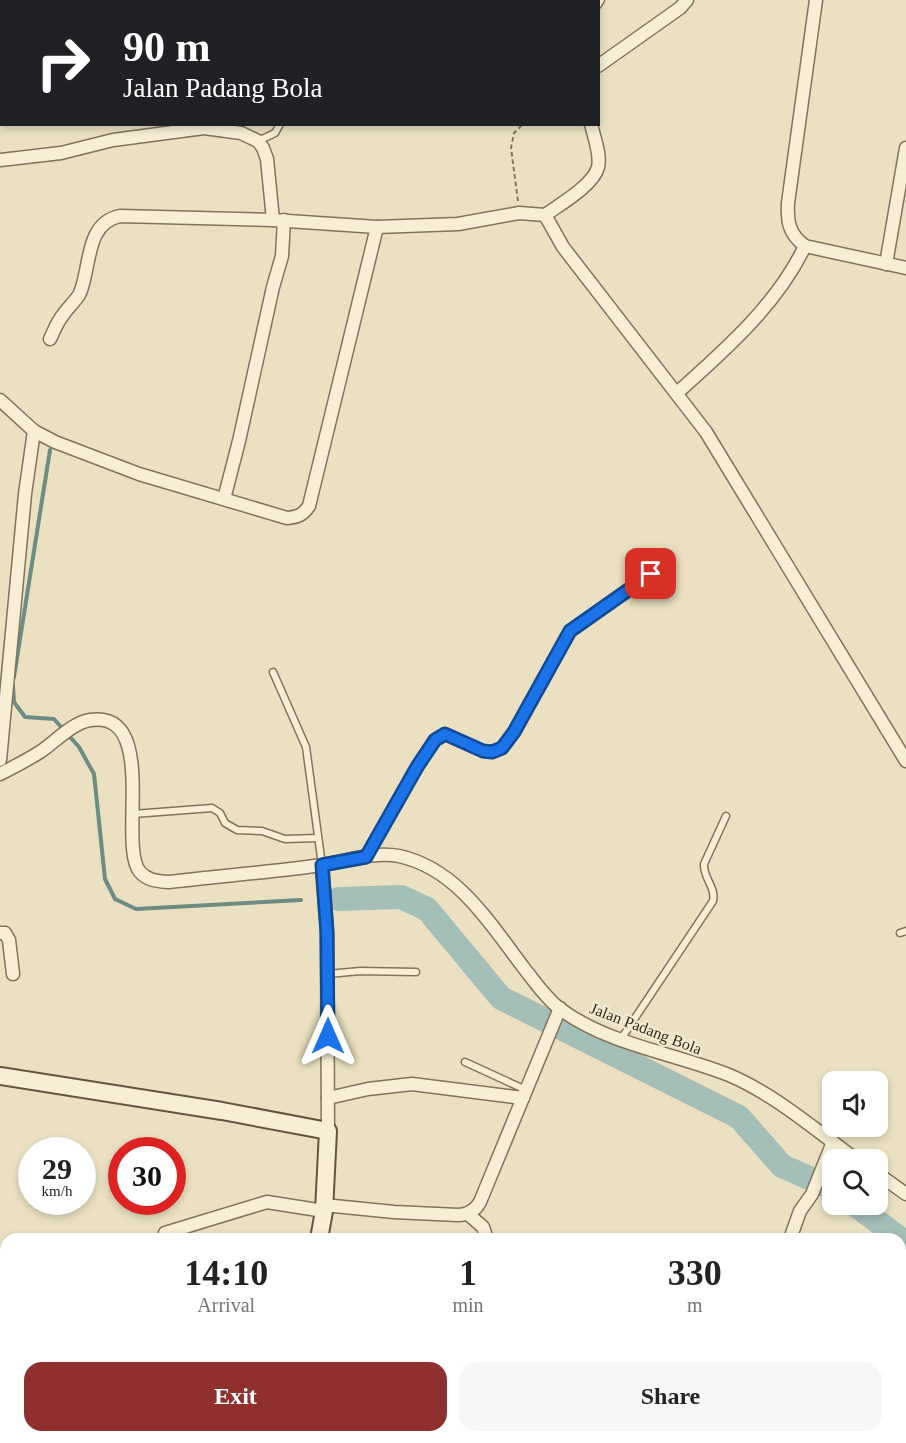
<!DOCTYPE html>
<html lang="en">
<head>
<meta charset="utf-8">
<style>
	:root { --surface:#fff; --page:#f6f6f6; --text:#222; --muted:#767676; --accent:#90302e }
	body { margin:0; font-family:"Times New Roman",serif; background:var(--page); color:var(--text); height:100vh; display:flex; flex-direction:column; font-size:22px; white-space:nowrap }
	* { box-sizing:border-box; margin:0 }
	p { font-size:20px; color:var(--muted) }
	.icon { flex:none; width:33px; height:33px; fill:none; stroke:currentColor; stroke-width:2; stroke-linecap:round; stroke-linejoin:round }
	.map { position:relative; flex:1; overflow:hidden }
	.sheet { position:absolute; left:0px; top:1233px; width:906px; height:210px; display:flex; flex-direction:column; background:var(--surface); border-radius:18px 18px 0 0; box-shadow:0 3px 9px #0003 }
	.sheet>* { flex:none }
	.top-card { position:absolute; left:0px; top:0px; width:600px; height:126px; box-shadow:0 3px 9px #0003; background:#202124; color:#fff; overflow:hidden }
	.controls { position:absolute; left:822px; top:1071px; display:grid; gap:12px }
	.controls a { display:grid; place-items:center; width:66px; height:66px; border-radius:12px; background:var(--surface); box-shadow:0 3px 9px #0003; font-size:30px }
	.speed { position:absolute; left:18px; top:1137px; display:flex; gap:12px; font-size:30px; font-weight:700; text-align:center }
	.speed>* { display:grid; place-content:center; width:78px; height:78px; border-radius:50%; background:var(--surface); box-shadow:0 3px 9px #0003; line-height:1 }
	.speed small { font-size:15px; font-weight:400 }
	.speed .limit { border:9px solid #d22; background:#fff; color:#111 }
	.pin { position:absolute; display:grid; place-items:center; width:51px; height:51px; color:#fff; margin:-26px; border-radius:12px; box-shadow:0 3px 9px #0006 }
	.me { position:absolute; width:66px; margin:-33px; rotate:0deg; stroke-linejoin:round; filter:drop-shadow(0 0 4px #0008) }
	.turn { display:flex; align-items:center; gap:21px; height:126px; padding:0 24px; font-size:27px }
	.turn .icon { width:78px; height:78px; stroke-width:2.5 }
	.turn b { display:block; font-size:42px; line-height:51px }
	.eta { display:flex; justify-content:space-evenly; align-items:center; height:102px; text-align:center }
	.eta b { font-size:36px; font-weight:600; line-height:42px }
	.primary-button { display:flex; gap:12px; margin-top:auto; padding:12px 24px }
	.primary-button a { flex:1; height:69px; border-radius:18px; background:var(--accent); color:#fff; font-size:24px; font-weight:600; line-height:69px; text-align:center }
	.primary-button a+a { background:var(--page); color:var(--text) }
	.map>svg:first-child { display:block }
	.lines { fill:none; stroke-linecap:round; stroke-linejoin:round }
	.stream { stroke:#6c8c85; stroke-width:4 }
	.river { stroke:#a4beb8; stroke-width:24 }
	.lane-casing { stroke:#84725a; stroke-width:9 }
	.street-casing { stroke:#84725a; stroke-width:15 }
	.secondary-casing { stroke:#66533e; stroke-width:20 }
	.path { stroke:#84725a; stroke-width:2; stroke-dasharray:4.5 3; stroke-linecap:butt }
	.lane { stroke:#f7eed5; stroke-width:6 }
	.street { stroke:#f7eed5; stroke-width:12 }
	.secondary { stroke:#f7eed5; stroke-width:16 }
	.route-casing { stroke:#114b97; stroke-width:15 }
	.route { stroke:#1a73e8; stroke-width:10 }
	.labels { text-anchor:middle; stroke-width:4.5; stroke-linejoin:round; paint-order:stroke }
	.street-label { font-size:16px; fill:#352a1e; stroke:#f3ebd1 }
</style>
</head>
<body>
<div class="map">
<svg width="906" height="1443" viewBox="0 0 906 1443">
	<rect width="100%" height="100%" fill="#ebe1c2"/>
	<g class="lines">
		<g class="stream">
			<polyline points="14,677 50,450"/>
			<polyline points="13,685 14,702 25,717 54,719 79,747 94,774 105,879 115,899 136,909 301,900"/>
		</g>
		<g class="river">
			<polyline points="339,899 401,897 427,909 501,998 739,1117 782,1166 832,1188"/>
			<polyline points="854,1204 906,1243"/>
		</g>
		<defs>
			<g id="lane">
				<polyline points="474,0 475,2"/>
				<polyline points="598,5 601,0"/>
				<polyline points="258,141 275,133 280,124"/>
				<polyline points="273,672 306,747 322,865"/>
				<polyline points="133,814 212,808 220,813 225,823 237,830 262,831 285,839 318,838"/>
				<path d="M366,857c14,-25 56,-113 79,-123 15,4 31,20 47,18 23,-3 61,-94 74,-115 9,-15 68,-51 85,-63"/>
				<polyline points="900,933 906,931"/>
				<polyline points="328,974 360,971 416,972"/>
				<path d="M621,1039l92,-138c3,-14 -10,-23 -9,-37l22,-48"/>
				<polyline points="465,1062 526,1090"/>
			</g>
			<g id="street">
				<path d="M816,0l-28,203c-1,19 1,31 17,43l101,22"/>
				<polyline points="202,2 203,0"/>
				<polyline points="598,66 680,8 687,0"/>
				<polyline points="0,160 61,153 113,140 204,128 241,133 258,141 263,148 267,159 273,220"/>
				<polyline points="545,215 563,247 706,432 906,761"/>
				<polyline points="886,264 906,148"/>
				<path d="M50,339c4,-8 7,-17 13,-24 5,-8 13,-14 17,-22 11,-26 5,-70 40,-77l153,4 104,7 81,-3 61,-11 26,2c14,-10 49,-30 53,-48 3,-12 -4,-30 -7,-43"/>
				<path d="M677,393c47,-42 100,-88 128,-147"/>
				<path d="M0,400l34,31 21,11 84,32 148,44c11,-1 16,-3 22,-12l68,-279"/>
				<polyline points="224,499 239,441 273,287 282,256 284,220"/>
				<polyline points="0,760 25,494 34,431"/>
				<path d="M0,774c14,-7 27,-14 40,-22 15,-10 32,-29 50,-32 70,-10 27,125 50,152 8,9 18,9 29,10 51,-6 103,-10 153,-17 25,-4 52,-14 77,-9 60,13 93,71 128,116 10,13 20,27 33,37 49,36 114,44 169,66 47,20 86,55 128,85"/>
				<polyline points="322,865 327,932 328,1131"/>
				<polyline points="0,933 5,933 9,940 13,974"/>
				<polyline points="328,1098 368,1089 412,1084 523,1098"/>
				<polyline points="878,1174 906,1194"/>
				<path d="M324,1205l70,7 64,3c10,0 17,-4 22,-13l80,-194"/>
				<polyline points="468,1214 483,1227 487,1239"/>
				<polyline points="165,1233 267,1202 324,1211"/>
				<polyline points="790,1239 800,1211 812,1194 833,1142"/>
				<polyline points="0,1422 6,1417"/>
				<polyline points="565,1437 580,1443"/>
				<polyline points="547,1443 550,1437"/>
			</g>
			<g id="secondary">
				<polyline points="0,1076 222,1111 328,1131 324,1211 319,1239"/>
				<polyline points="290,1443 291,1437"/>
			</g>
		</defs>
		<use href="#lane" class="lane-casing"/>
		<use href="#street" class="street-casing"/>
		<use href="#secondary" class="secondary-casing"/>
		<polyline class="path" points="518,201 511,148 514,133 523,124"/>
		<use href="#lane" class="lane"/>
		<use href="#street" class="street"/>
		<use href="#secondary" class="secondary"/>
	</g>
	<g class="lines">
		<defs>
			<polyline id="route" points="328,1036 327,932 322,865 366,857 417,767 435,740 445,734 483,751 492,752 502,748 514,732 570,631 651,574"/>
		</defs>
		<use href="#route" class="route-casing"/>
		<use href="#route" class="route"/>
	</g>
	<g class="labels">
		<g class="street-label">
			<text transform="translate(646 1028) rotate(21)" y="6">Jalan Padang Bola</text>
		</g>
	</g>
</svg>
<div class="controls">
<a><svg class="icon" aria-label="sound" viewBox="0 0 24 24"><path d="M4 9h4l5-4v14l-5-4H4zM17 9q2 3 0 6"/></svg></a>
<a><svg class="icon" aria-label="search" viewBox="0 0 24 24"><circle cx="10" cy="10" r="6"/><path d="M15 15l6 6"/></svg></a>
</div>
<div class="speed"><div>29<small>km/h</small></div><div class="limit">30</div></div>
<div class="pin" style="left:651px;top:574px;background:#d93025"><svg class="icon" aria-label="arrive" viewBox="0 0 24 24"><path d="M6 21V4h12l-3 4 3 4H6"/></svg></div>
<svg class="me" style="left:328px;top:1036px" viewBox="-20 -20 40 40"><path d="M0-17L14 15 0 8-14 15z" fill="#1a73e8" stroke="#fff" stroke-width="4"/></svg>
<div class="top-card">
<div class="turn"><svg class="icon" aria-label="right" viewBox="0 0 24 24"><path d="M7 20v-9h11M14 6l5 5-5 5"/></svg><div><b>90 m</b>Jalan Padang Bola</div></div>
</div>
<section class="sheet">
<div class="eta">
<div><b>14:10</b><p>Arrival</p></div>
<div><b>1</b><p>min</p></div>
<div><b>330</b><p>m</p></div>
</div>
<div class="primary-button"><a>Exit</a><a>Share</a></div>
</section>
</div>
</body>
</html>
